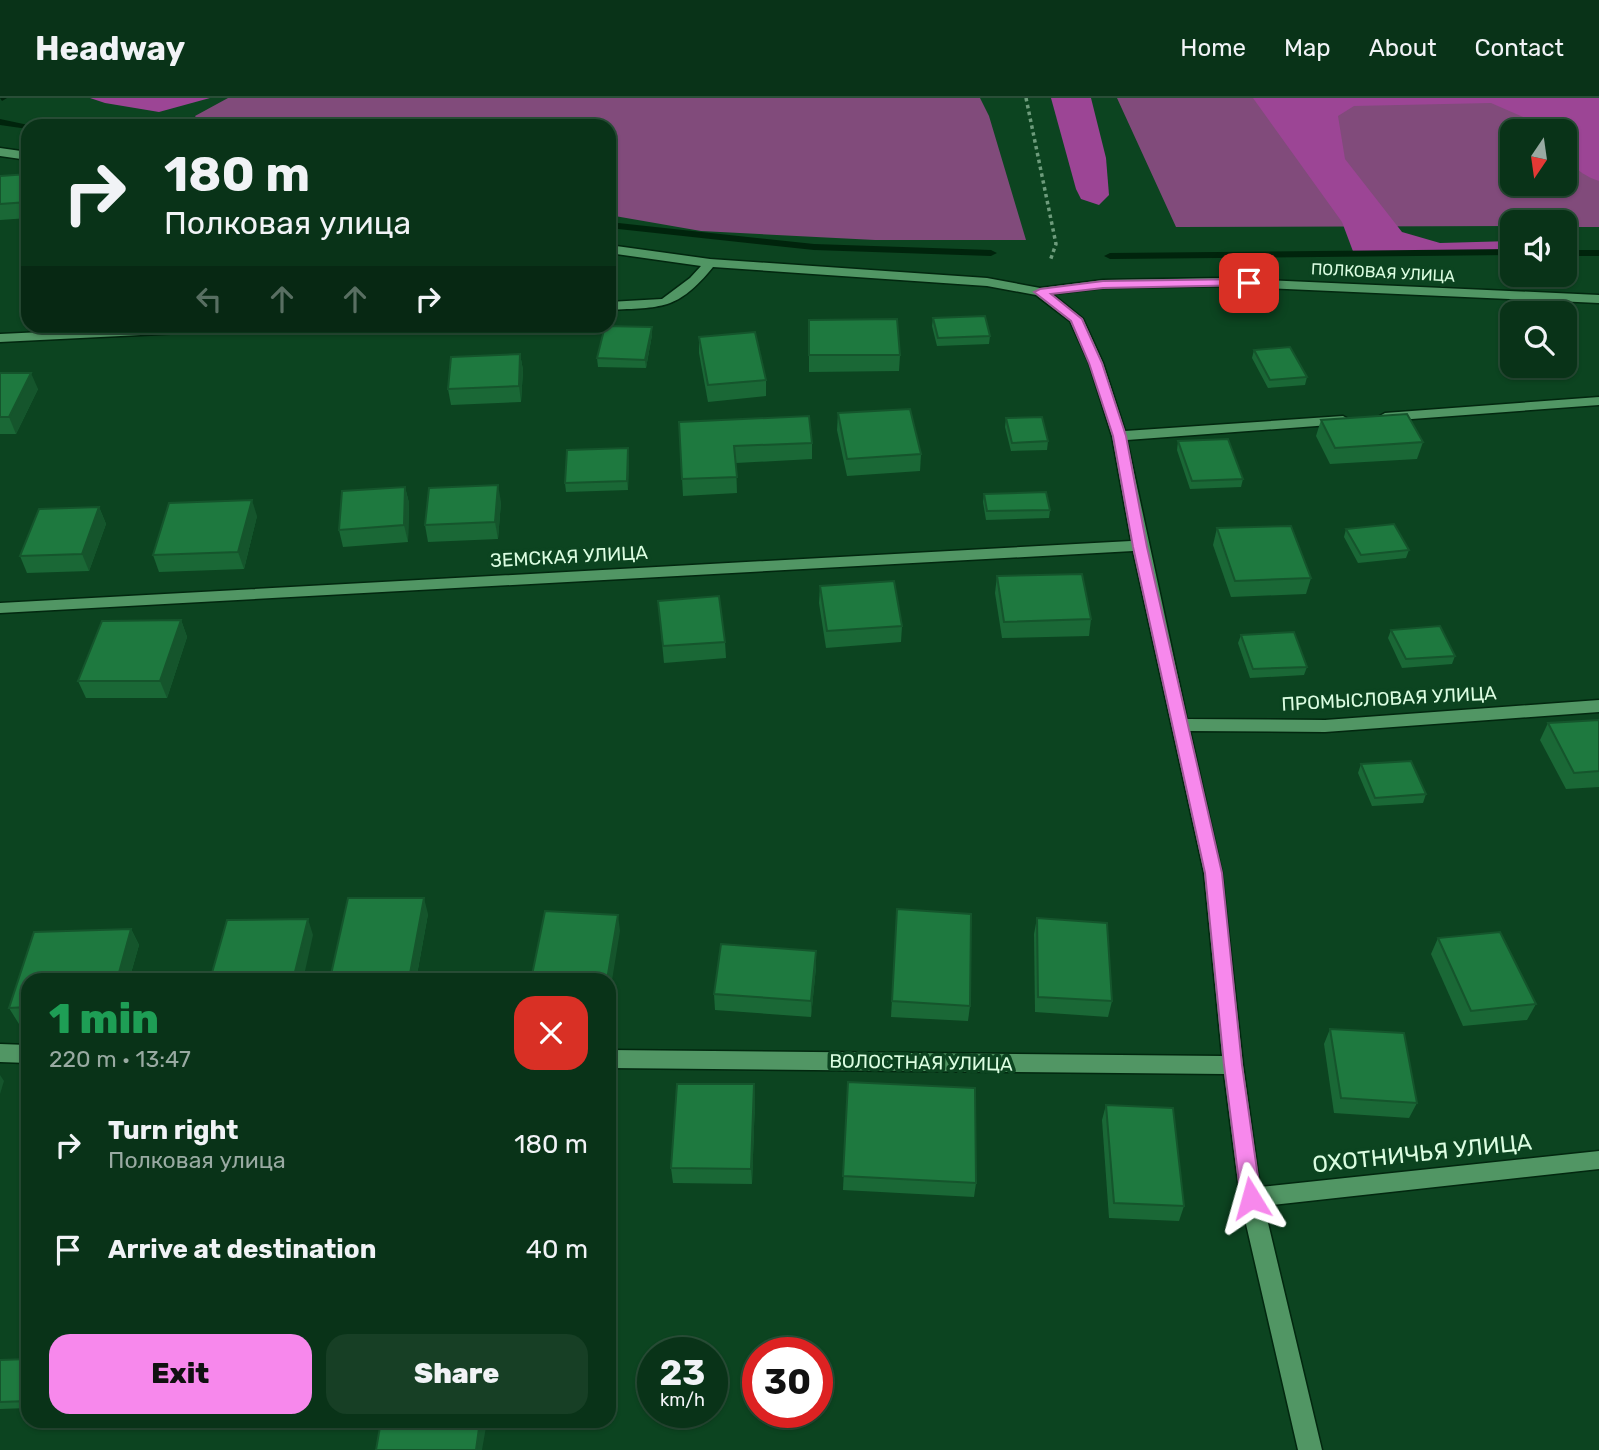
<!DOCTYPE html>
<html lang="en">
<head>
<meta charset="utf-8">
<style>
	:root { --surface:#093318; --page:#173f25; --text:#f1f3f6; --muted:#99aaa2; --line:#294e37; --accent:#f788ec }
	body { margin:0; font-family:Rubik,sans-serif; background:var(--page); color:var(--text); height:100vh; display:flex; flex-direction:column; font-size:26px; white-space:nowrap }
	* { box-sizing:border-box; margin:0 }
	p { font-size:23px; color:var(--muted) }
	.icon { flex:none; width:38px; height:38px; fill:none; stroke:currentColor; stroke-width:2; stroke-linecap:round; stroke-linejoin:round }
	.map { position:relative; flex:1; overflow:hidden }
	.side { position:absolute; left:21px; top:875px; width:595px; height:455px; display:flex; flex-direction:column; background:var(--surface); border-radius:21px; box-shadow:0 2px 5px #0004,0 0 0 2px var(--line) }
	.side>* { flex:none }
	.top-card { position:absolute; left:21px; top:21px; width:595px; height:214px; border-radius:21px; box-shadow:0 2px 5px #0004,0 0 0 2px var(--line); background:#093318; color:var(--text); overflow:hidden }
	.needle { width:46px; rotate:193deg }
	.controls { position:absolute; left:1500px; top:21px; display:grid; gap:14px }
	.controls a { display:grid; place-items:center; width:77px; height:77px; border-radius:14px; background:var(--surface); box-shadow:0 2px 5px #0004,0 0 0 2px var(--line); font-size:35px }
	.speed { position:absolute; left:637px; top:1239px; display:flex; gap:14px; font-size:35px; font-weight:700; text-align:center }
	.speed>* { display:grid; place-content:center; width:91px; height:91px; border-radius:50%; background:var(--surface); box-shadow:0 2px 5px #0004,0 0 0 2px var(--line); line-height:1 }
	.speed small { font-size:18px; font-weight:400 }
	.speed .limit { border:10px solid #d22; background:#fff; color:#111 }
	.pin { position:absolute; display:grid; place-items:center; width:60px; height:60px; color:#fff; margin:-30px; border-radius:14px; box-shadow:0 4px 10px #0006 }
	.me { position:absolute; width:77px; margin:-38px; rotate:352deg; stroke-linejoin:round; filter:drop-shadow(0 0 5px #0008) }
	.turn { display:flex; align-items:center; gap:24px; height:147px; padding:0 28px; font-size:32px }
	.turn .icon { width:91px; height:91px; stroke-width:2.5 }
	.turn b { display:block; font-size:49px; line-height:60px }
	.lanes { display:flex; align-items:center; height:66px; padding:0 28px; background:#0003; justify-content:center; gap:35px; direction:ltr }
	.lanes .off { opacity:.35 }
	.round { display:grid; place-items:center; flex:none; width:74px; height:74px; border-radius:21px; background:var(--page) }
	.headline { display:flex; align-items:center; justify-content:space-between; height:119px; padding:0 28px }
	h1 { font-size:42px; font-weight:800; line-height:52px; color:#1e9e55 }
	.button { display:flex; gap:14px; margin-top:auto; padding:14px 28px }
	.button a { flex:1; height:80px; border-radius:21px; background:var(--accent); color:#111; font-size:28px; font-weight:800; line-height:80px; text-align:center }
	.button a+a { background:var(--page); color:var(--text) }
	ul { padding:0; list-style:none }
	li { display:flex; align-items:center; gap:21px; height:105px; padding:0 28px }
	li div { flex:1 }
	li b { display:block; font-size:26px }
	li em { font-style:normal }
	header { display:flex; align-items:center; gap:42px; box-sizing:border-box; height:98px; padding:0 35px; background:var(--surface); border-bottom:2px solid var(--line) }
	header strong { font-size:33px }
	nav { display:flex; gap:38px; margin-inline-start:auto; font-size:24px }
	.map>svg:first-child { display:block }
	.green { fill:#814b7b; fill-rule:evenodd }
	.forest { fill:#9c4595 }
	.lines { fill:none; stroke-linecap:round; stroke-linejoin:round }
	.stream { fill:#00240c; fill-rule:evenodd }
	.minor-casing { stroke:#02270f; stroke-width:3 }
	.path { stroke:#6e9c7c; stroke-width:3.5; stroke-dasharray:3.5 3.5; stroke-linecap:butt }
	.minor { fill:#519664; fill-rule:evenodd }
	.wall { fill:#1a6836 }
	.shaded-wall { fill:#15552c }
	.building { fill:#1e793f; stroke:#15552c; stroke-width:2 }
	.route { fill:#f788ec; stroke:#a15899; stroke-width:2 }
	.labels { text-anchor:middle; stroke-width:7; stroke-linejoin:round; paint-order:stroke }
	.far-street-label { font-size:16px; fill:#dbfde1; stroke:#0c4420 }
	.street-label { font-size:19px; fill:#dbfde1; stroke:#0c4420 }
	.near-street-label { font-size:23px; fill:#dbfde1; stroke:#0c4420 }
</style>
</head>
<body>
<header>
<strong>Headway</strong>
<nav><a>Home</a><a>Map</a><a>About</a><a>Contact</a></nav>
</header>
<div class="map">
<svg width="1599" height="1352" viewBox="0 0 1599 1352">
	<rect width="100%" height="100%" fill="#0c4420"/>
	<g class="green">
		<polygon points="228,0 980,0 989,18 1026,142 875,142 701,133 609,117 609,28 202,28 195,18"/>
		<path d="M1117,0h482v129h-34l-1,-5h-52v4l-336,1zM1512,33h52v53h-52z"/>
	</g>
	<g class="forest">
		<polygon points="90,0 210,0 159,14 105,5"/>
		<polygon points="1051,0 1091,0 1106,60 1109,97 1099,107 1081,101 1076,91"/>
		<path d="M1253,0h346v83c-26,-9 -35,-23 -35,-50h-16l-4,-5 -53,-23 -137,3 -16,10 7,43 57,73 38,11 72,-2v12l-158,1 -12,-32z"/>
	</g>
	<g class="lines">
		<g class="stream">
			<polygon points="0,0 7,0 2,3"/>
			<polygon points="0,21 33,28 28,28 28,31 0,27"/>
			<polygon points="609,124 814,146 991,152 997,155 991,158 814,152 609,130"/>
			<polygon points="1512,151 1512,157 1110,161 1104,158 1110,155"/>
			<rect x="1564" y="152" width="35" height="6"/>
		</g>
		<defs>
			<g id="minor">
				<polygon points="0,50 28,54 28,62 0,58"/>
				<path d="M609,147l101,14 277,19 53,10 63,-8 119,-2 377,17v8l-377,-17 -119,2 -51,6 31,25 20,44 22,68 218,-15 7,4 -7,4 -216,16 60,279 138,1 274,-20v12l-274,20 -135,-1 32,142 21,192 17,122 339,-36v18l-335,37 58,244h-24l-58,-252 -16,-124 -615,-6v-18l613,6 -18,-183 -71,-322 -1133,62v-10l1131,-62 -19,-105 -23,-73 -19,-42 -34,-26 -49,-9 -274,-19c-36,44 -51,40 -104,43v-8l53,-3 28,-21 11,-12 -92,-13z"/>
				<polygon points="171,228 248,228 241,232 0,244 0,236"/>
				<polygon points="1599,299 1599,307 1385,323 1378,319 1385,315"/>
				<polygon points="0,946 28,947 28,965 0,964"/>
			</g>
		</defs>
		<use href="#minor" class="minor-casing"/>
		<polyline class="path" points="1026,0 1056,146 1050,163"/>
		<use href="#minor" class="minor"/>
	</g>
	<g class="wall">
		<polygon points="28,76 28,120 0,122 0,78"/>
		<polygon points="933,220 990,238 989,246 937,248 932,228"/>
		<polygon points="809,222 900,257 899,273 809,274"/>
		<polygon points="652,237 646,270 598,269 597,260"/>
		<polygon points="699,239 766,282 766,298 708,304 699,255"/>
		<polygon points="1254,252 1307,279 1305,287 1268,290 1252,260"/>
		<polygon points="520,256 523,272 521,304 451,307 448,291"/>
		<polygon points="0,275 38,291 16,336 0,336"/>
		<polygon points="838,315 921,356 920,373 847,378 837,332"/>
		<polygon points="1006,320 1048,343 1047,352 1011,353 1005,329"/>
		<polygon points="1321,322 1423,344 1417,361 1330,366 1316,338"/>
		<polygon points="679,324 812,345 812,361 736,365 737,395 683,398"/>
		<polygon points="1178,343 1243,381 1241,389 1190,391 1177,352"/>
		<polygon points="629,359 628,392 566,394 565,385"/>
		<polygon points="405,389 409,405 408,444 343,449 339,432"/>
		<polygon points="984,396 1050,412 1049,420 986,422 983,404"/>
		<polygon points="501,404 498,441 428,444 425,427"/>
		<polygon points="99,409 106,426 89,473 27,475 20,458"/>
		<polygon points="257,418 244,471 159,474 153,457"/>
		<polygon points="1217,430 1311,480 1306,496 1231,499 1213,447"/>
		<polygon points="1346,431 1409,452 1406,460 1358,465 1344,439"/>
		<polygon points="997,478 1091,521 1089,538 1002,540 995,495"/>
		<polygon points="820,488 902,528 901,544 826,550 819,505"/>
		<polygon points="658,503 725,544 726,560 664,565"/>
		<polygon points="181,522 187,539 167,600 86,600 78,583"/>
		<polygon points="1391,532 1455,558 1452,566 1402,570 1388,540"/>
		<polygon points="1241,537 1307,569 1304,577 1250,580 1238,545"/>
		<polygon points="1599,622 1599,689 1566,691 1540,642 1548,625"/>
		<polygon points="1361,666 1426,696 1423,705 1372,708 1358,675"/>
		<polygon points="897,811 970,908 968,923 891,919"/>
		<polygon points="428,816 416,882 330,882 330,881"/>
		<polygon points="1037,820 1112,903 1108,919 1035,914 1034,836"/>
		<polygon points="131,831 139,847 129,882 28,882 28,925 19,926 9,910 34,834"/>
		<polygon points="1438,840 1536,906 1527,922 1463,928 1431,856"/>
		<polygon points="816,853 816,869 811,919 715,912 714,896"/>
		<polygon points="1330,931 1417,1005 1409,1020 1334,1015 1324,946"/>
		<polygon points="848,984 976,1085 974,1099 843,1092"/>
		<polygon points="754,986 755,1001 752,1086 673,1085 671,1070"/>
		<polygon points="1106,1007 1184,1108 1179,1123 1109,1120 1102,1022"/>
		<polygon points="28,1261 28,1310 0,1311 0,1262"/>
	</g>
	<g class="shaded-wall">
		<polygon points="652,229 652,237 646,270 645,262"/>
		<polygon points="520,256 523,272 521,304 519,288"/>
		<polygon points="31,275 38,291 16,336 9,319"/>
		<polygon points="628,350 629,359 628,392 627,383"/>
		<polygon points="498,387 501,404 498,441 495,424"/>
		<polygon points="405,389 409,405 408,444 404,427"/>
		<polygon points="252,402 257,418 244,471 238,454"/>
		<polygon points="99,409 106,426 89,473 82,456"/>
		<polygon points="181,522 187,539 167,600 160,583"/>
		<polygon points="424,800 428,816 416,882 409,882"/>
		<polygon points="618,817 620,833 609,901 609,882 607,882"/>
		<polygon points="308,821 313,837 303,882 293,882"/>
		<polygon points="131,831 139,847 129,882 117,882"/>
		<polygon points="816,853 816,869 811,919 811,903"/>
		<polygon points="0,977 4,983 0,996"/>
		<polygon points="754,986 755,1001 752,1086 751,1071"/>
		<polygon points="480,1323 487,1323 482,1352 476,1352"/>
	</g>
	<g class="building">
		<polygon points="28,76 28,104 0,106 0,78"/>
		<polygon points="985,218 990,238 938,240 933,220"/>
		<polygon points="897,221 900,257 809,257 809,222"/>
		<polygon points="605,228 652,229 645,262 597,260"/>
		<polygon points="755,234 766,282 708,287 699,239"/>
		<polygon points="1290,249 1307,279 1270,282 1254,252"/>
		<polygon points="520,256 519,288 448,291 451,259"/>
		<polygon points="0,275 31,275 9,319 0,319"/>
		<polygon points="910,311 921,356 847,361 838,315"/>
		<polygon points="1407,316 1423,344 1335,350 1321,322"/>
		<polygon points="809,318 812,345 734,348 737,379 682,381 679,324"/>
		<polygon points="1042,319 1048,343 1012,345 1006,320"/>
		<polygon points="1228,341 1243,381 1192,383 1178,343"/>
		<polygon points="628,350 627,383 565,385 567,352"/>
		<polygon points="498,387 495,424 425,427 429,390"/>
		<polygon points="405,389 404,427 339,432 342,393"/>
		<polygon points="1046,394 1050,412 987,413 984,396"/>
		<polygon points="252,402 238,454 153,457 169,405"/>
		<polygon points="99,409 82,456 20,458 39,411"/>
		<polygon points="1394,426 1409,452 1361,457 1346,431"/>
		<polygon points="1291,428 1311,480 1235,483 1217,430"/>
		<polygon points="1082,476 1091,521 1004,524 997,478"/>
		<polygon points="894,483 902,528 827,533 820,488"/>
		<polygon points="719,498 725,544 663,548 658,503"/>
		<polygon points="181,522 160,583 78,583 102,523"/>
		<polygon points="1440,528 1455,558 1406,561 1391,532"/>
		<polygon points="1294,534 1307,569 1253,571 1241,537"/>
		<polygon points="1599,622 1599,673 1574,675 1548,625"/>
		<polygon points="1411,663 1426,696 1375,700 1361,666"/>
		<polygon points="348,800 424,800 409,881 330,881"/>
		<polygon points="897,811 971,816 970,908 892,903"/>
		<polygon points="545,813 618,817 607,882 531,882"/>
		<polygon points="1037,820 1107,825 1112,903 1038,899"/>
		<polygon points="308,821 293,882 210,882 227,822"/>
		<polygon points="131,831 117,882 28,882 28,909 9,910 34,834"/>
		<polygon points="1500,834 1536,906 1471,913 1438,840"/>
		<polygon points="721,846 816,853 811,903 714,896"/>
		<polygon points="1330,931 1404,935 1417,1005 1341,1000"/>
		<polygon points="848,984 975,990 976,1085 843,1078"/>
		<polygon points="677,986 754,986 751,1071 671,1070"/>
		<polygon points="1106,1007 1173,1010 1184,1108 1114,1105"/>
		<polygon points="28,1261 28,1303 0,1304 0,1262"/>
		<polygon points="381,1323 480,1323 476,1352 376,1352"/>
	</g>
	<polygon class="route" points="1249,181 1255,185 1253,187 1103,190 1051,196 1082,221 1102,265 1126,338 1147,449 1222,775 1242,967 1261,1100 1258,1107 1251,1109 1244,1107 1241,1100 1224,967 1205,775 1133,449 1113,338 1089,265 1071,223 1034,194 1040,191 1103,183"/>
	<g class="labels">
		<g class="far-street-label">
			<text transform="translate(1383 174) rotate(3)" y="6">ПОЛКОВАЯ УЛИЦА</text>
		</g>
		<g class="street-label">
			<text transform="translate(569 458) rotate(-3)" y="7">ЗЕМСКАЯ УЛИЦА</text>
			<text transform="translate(1389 600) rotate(-3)" y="7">ПРОМЫСЛОВАЯ УЛИЦА</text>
			<text transform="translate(921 964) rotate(1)" y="7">ВОЛОСТНАЯ УЛИЦА</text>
		</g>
		<g class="near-street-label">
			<text transform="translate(1422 1055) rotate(-6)" y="8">ОХОТНИЧЬЯ УЛИЦА</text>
		</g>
	</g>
</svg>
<div class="controls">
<a><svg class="needle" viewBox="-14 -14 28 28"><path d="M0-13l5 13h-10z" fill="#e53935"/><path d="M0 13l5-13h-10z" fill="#99aaa2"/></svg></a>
<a><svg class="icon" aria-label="sound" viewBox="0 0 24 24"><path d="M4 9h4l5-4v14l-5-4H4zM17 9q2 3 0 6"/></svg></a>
<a><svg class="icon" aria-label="search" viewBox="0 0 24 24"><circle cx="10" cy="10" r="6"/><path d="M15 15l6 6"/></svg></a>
</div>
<div class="speed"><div>23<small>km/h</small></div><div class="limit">30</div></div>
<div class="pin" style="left:1249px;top:185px;background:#d93025"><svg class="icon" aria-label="arrive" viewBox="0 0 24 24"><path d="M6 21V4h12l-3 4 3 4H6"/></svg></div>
<svg class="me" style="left:1251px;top:1100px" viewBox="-20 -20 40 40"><path d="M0-17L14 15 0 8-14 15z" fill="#f788ec" stroke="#fff" stroke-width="4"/></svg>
<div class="top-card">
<div class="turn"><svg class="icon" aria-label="right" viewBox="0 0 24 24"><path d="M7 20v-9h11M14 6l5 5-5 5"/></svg><div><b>180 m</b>Полковая улица</div></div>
<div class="lanes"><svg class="icon off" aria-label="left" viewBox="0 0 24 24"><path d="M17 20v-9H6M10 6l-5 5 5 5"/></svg><svg class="icon off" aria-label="ahead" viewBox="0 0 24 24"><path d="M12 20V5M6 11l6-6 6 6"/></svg><svg class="icon off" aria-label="ahead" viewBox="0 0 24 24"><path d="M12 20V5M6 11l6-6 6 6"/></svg><svg class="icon" aria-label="right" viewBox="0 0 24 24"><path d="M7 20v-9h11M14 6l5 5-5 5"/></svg></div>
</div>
<section class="side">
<div class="headline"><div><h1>1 min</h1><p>220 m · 13:47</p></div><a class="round" style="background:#d93025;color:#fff"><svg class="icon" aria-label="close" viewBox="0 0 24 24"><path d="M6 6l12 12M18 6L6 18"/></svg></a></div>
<ul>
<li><svg class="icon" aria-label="right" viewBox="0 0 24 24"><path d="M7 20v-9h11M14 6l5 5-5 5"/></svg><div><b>Turn right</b><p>Полковая улица</p></div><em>180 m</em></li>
<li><svg class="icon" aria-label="arrive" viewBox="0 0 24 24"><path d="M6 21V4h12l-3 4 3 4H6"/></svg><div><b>Arrive at destination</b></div><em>40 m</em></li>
</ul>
<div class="button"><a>Exit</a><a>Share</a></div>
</section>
</div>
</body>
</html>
